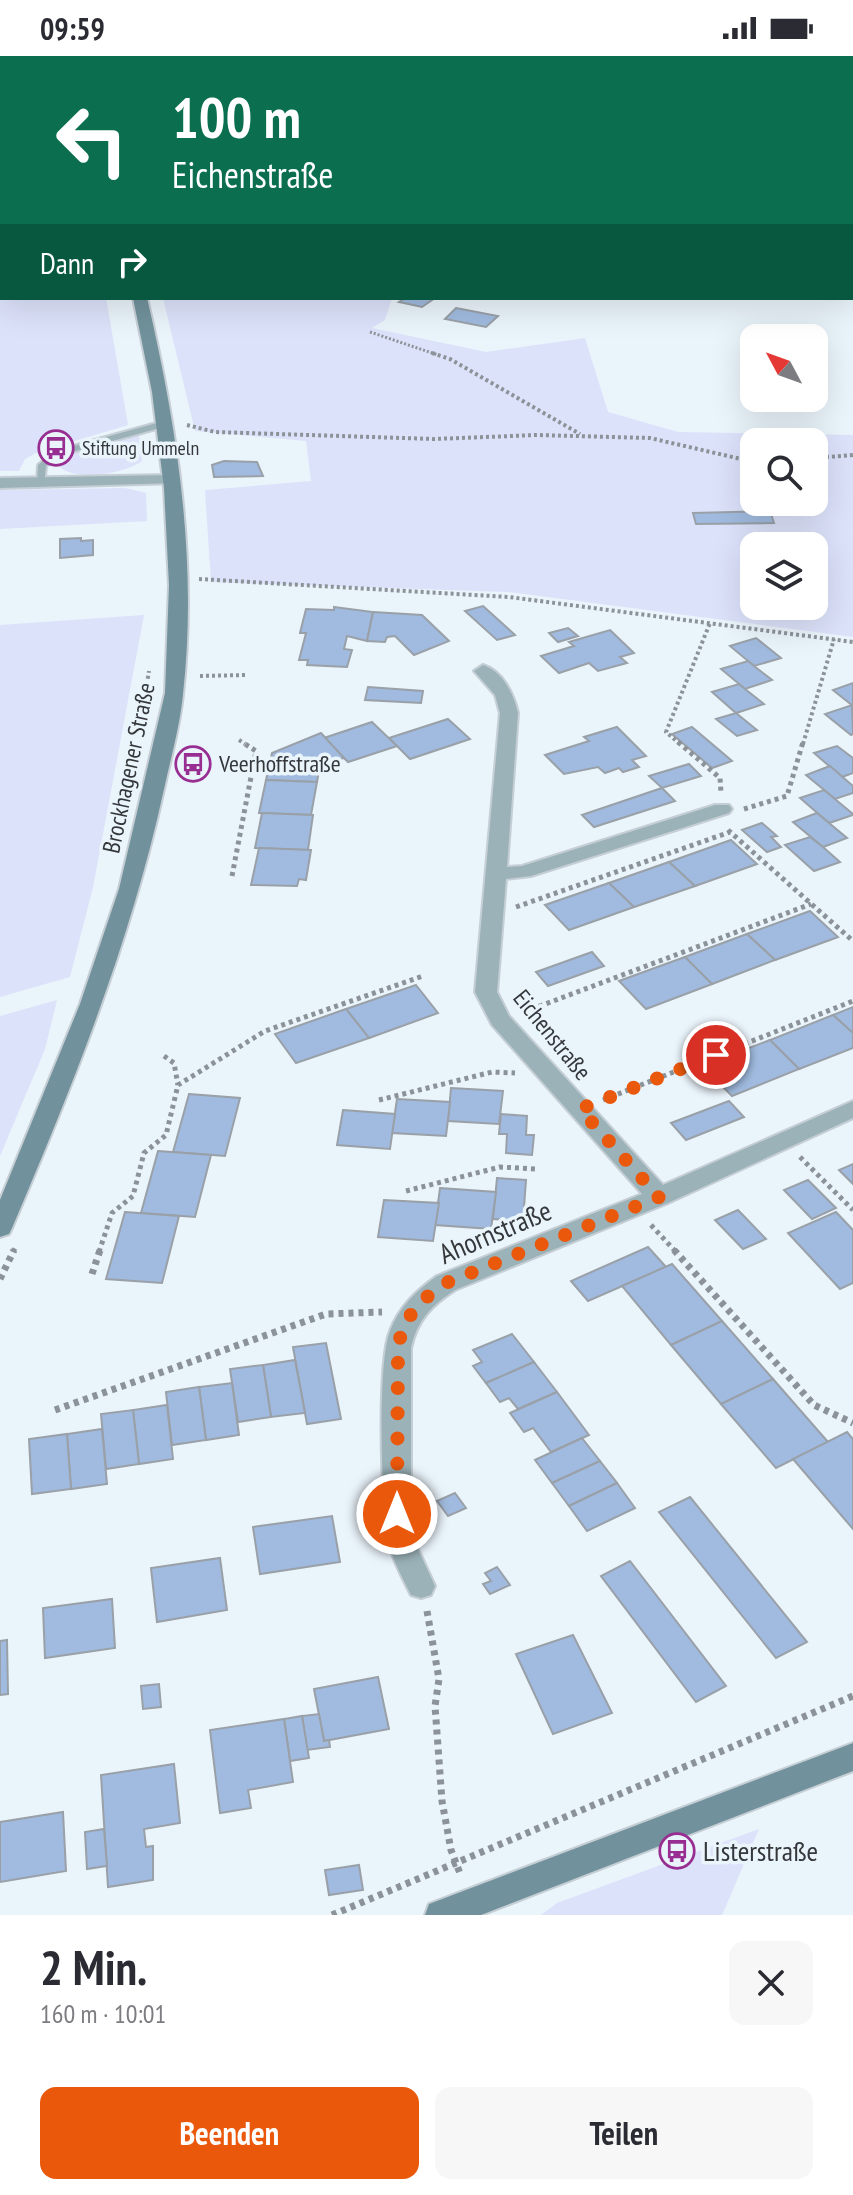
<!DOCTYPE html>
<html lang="de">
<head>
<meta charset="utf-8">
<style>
	:root { --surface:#fff; --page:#f7f7f7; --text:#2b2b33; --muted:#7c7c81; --accent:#ea580c }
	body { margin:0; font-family:"PT Sans Narrow",sans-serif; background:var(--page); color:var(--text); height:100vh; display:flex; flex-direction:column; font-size:30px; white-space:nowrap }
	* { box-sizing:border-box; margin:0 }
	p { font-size:26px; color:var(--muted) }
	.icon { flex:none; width:44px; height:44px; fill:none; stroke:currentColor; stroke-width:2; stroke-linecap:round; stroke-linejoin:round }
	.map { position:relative; height:1859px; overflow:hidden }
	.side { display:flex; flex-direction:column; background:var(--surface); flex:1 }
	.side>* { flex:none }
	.top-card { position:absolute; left:0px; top:0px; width:854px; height:244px; box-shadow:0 8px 32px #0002; background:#0b6e4f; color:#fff; overflow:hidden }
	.needle { width:52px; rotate:311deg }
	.buttons { position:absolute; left:740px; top:268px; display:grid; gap:16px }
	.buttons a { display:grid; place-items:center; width:88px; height:88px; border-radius:16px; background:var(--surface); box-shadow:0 8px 32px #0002; font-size:40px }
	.pin { position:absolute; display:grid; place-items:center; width:68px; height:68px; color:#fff; margin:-34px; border:4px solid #fff; border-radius:50%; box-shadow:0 2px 8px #0007 }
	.me { position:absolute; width:88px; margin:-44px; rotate:0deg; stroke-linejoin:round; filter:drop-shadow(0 0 6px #0008) }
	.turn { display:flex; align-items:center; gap:28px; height:168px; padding:0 40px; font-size:36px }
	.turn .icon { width:104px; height:104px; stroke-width:2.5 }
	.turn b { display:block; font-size:56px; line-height:68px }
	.then { display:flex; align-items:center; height:76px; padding:0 40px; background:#0003; gap:16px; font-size:30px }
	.round { display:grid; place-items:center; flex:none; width:84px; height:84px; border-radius:16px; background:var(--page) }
	.headline { display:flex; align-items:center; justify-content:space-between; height:136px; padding:0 40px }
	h1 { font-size:48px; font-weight:700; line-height:60px }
	.primary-button { display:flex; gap:16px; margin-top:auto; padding:16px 40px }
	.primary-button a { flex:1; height:92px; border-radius:16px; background:var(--accent); color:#fff; font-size:32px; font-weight:700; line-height:92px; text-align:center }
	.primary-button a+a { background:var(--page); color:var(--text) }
	.status { display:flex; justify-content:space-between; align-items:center; height:56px; padding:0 40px; background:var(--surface); direction:ltr }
	.status svg { height:22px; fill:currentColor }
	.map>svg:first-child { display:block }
	.green { fill:#dce2fa; fill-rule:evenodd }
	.building { fill:#a0bbdf; stroke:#9aa0a8; stroke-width:2 }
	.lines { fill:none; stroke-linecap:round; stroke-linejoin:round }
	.service-casing { stroke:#c6ced5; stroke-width:4 }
	.minor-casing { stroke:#c6ced5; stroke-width:4 }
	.secondary-casing { stroke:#c6ced5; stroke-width:4 }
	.path-far3 { stroke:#8c9398; stroke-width:3; stroke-dasharray:2 2; stroke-linecap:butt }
	.path-far2 { stroke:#8c9398; stroke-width:4; stroke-dasharray:3 3; stroke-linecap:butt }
	.path-far1 { stroke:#8c9398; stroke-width:5; stroke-dasharray:4 4; stroke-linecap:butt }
	.path { stroke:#8c9398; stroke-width:7; stroke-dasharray:5 5; stroke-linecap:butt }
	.service { fill:#9bb2b9; fill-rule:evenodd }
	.minor { fill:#9bb2b9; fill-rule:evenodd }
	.secondary { fill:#71929c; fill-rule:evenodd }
	.route { stroke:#ea580c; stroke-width:14; stroke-dasharray:0 25.2 }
	.labels { text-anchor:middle; stroke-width:7; stroke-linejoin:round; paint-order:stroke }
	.far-poi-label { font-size:20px; fill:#34383b; stroke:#eaf4fb; text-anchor:start }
	.poi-label { font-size:24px; fill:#34383b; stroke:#eaf4fb; text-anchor:start }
	.street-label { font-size:24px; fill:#34383b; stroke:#eaf4fb }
	.near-street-label { font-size:28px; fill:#34383b; stroke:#eaf4fb }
	.near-poi-label { font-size:28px; fill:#34383b; stroke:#eaf4fb; text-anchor:start }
</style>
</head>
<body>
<div class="status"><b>09:59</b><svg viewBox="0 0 49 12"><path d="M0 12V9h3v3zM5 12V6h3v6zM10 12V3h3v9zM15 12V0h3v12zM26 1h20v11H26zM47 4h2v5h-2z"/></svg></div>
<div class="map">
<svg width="853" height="1859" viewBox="0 0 853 1859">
	<rect width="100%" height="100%" fill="#eaf4fb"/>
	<g class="green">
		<polygon points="0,212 2,242 106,242 128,369 38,396 25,403 19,415 0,415"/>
		<path d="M163,242h229l-7,22 -13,8 114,24 99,-14 23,74 70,20 175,3v202l-344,-45 -298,-10 -6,-92 106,-9 -5,-40 -111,-10zM754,386h60v60h-60zM754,490h60v60h-60z"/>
		<path d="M139,379l3,26c-17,13 -71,22 -85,3l7,-9z"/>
		<polygon points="125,432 146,437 147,465 0,473 0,434"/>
		<polygon points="144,559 93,831 70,921 0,941 0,569"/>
		<polygon points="57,944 45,993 0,1100 0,960"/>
		<polygon points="759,1773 722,1859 541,1859 557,1847"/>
	</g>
	<g class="building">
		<polygon points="0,27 2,27 0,205"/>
		<polygon points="405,242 435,242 422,251 399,246"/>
		<polygon points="456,252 498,260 486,271 445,263"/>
		<polygon points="224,405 257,406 263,420 214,421 212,409"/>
		<polygon points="770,455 774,467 696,468 693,457"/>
		<polygon points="81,482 81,485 93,484 93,499 60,502 60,483"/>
		<polygon points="483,550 515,579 497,584 465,555"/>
		<polygon points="334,551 373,556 367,585 347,580 344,593 352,594 347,611 307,609 308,604 299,604 306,577 300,577 306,553 334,554"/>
		<polygon points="373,556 422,559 449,585 414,599 395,580 387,581 385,586 367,585"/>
		<polygon points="568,572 578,580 558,586 549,577"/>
		<polygon points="610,574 634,597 620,601 627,607 598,615 589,607 559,617 541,600 574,590 569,586"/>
		<polygon points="756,582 781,602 754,610 730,590"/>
		<polygon points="748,605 754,610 772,624 745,633 721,613"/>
		<polygon points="853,627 853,650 833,634"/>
		<polygon points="739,628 745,633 764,648 736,657 712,636"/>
		<polygon points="368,631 423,635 421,647 365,644"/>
		<polygon points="852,649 853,678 851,679 825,658"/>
		<polygon points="736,657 757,674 737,680 716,663"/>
		<polygon points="448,663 470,683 410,703 389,682"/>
		<polygon points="372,666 397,690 348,706 324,682"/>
		<polygon points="617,671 646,700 632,704 639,711 623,716 619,712 605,717 598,711 564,718 545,699 589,685 584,681"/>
		<polygon points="692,671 732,705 712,712 672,678"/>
		<polygon points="321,677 344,702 320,709 317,726 266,724 272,697"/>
		<polygon points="837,690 853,702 853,717 842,721 814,697"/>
		<polygon points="689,708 701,720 662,732 649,720"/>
		<polygon points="830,710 853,730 853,737 835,743 806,719"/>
		<polygon points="266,724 317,726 311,759 259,757"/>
		<polygon points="662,732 675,745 594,771 582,759"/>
		<polygon points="824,734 853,758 853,759 829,767 800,742"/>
		<polygon points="262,757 313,759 308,794 255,792"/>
		<polygon points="817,757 847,782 823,791 793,766"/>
		<polygon points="762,767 777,780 771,781 781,791 767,796 742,774"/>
		<polygon points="810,781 823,791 840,806 814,815 785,789"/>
		<polygon points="731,784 757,808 695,830 669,806"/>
		<polygon points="259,792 311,794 306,824 299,823 297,830 251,829"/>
		<polygon points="669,806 695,830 634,851 609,827"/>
		<polygon points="609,827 634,851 569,874 545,849"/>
		<polygon points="810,855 838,881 775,904 747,878"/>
		<polygon points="747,878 775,904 712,928 685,901"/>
		<polygon points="592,896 604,910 548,930 536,916"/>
		<polygon points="685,901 712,928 646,953 619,925"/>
		<polygon points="416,929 438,957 369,982 346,953"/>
		<polygon points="853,951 853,977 833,959"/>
		<polygon points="346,953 369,982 296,1007 275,978"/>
		<polygon points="833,959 853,977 853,992 799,1013 770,984"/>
		<polygon points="770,984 799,1013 732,1040 702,1010"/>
		<polygon points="451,1032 503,1035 499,1068 448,1065"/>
		<polygon points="189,1038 240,1042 225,1100 173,1096"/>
		<polygon points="397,1043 450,1046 446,1080 392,1077"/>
		<polygon points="729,1045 744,1061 686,1084 671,1067"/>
		<polygon points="343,1054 395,1058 390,1093 337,1089"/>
		<polygon points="501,1058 527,1060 526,1079 534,1079 532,1099 506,1097 507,1078 499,1078"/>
		<polygon points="158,1095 211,1099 195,1161 141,1157"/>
		<polygon points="853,1108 853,1128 839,1114"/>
		<polygon points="497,1122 526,1124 523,1165 493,1163"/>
		<polygon points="808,1124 836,1152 812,1163 784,1134"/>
		<polygon points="440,1132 496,1136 491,1173 435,1169"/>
		<polygon points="384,1144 439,1147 433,1185 378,1181"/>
		<polygon points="738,1154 766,1183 743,1193 715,1164"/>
		<polygon points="125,1156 179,1160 162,1227 106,1223"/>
		<polygon points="836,1156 853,1174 853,1227 840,1233 788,1177"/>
		<polygon points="648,1191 666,1211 588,1245 571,1225"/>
		<polygon points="672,1208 722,1265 671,1289 622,1230"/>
		<polygon points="722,1265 773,1323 721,1348 671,1289"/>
		<polygon points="512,1278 534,1306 486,1327 473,1310 482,1306 473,1294"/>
		<polygon points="326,1287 341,1363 307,1368 293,1291"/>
		<polygon points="295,1304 305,1357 271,1361 263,1309"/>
		<polygon points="534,1306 557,1336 518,1353 509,1342 500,1346 486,1327"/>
		<polygon points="263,1309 271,1361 238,1366 230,1313"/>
		<polygon points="773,1323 828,1386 776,1412 721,1348"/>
		<polygon points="232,1327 239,1379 206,1384 199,1331"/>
		<polygon points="199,1331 206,1384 172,1389 166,1336"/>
		<polygon points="557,1336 589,1379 551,1396 533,1372 524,1376 510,1357"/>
		<polygon points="167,1349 173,1403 139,1408 133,1354"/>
		<polygon points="133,1354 139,1408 106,1413 101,1358"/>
		<polygon points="102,1373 107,1428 71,1433 67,1378"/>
		<polygon points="847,1376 853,1383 853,1473 793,1403"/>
		<polygon points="67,1378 71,1433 32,1438 29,1383"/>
		<polygon points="582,1382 600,1405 552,1427 535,1404"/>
		<polygon points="600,1405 617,1427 569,1450 552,1427"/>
		<polygon points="617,1427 635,1452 587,1475 569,1450"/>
		<polygon points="455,1437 466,1452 448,1460 437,1445"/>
		<polygon points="690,1441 807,1586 776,1602 659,1456"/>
		<polygon points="332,1460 340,1506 260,1518 253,1471"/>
		<polygon points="220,1502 227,1554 157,1566 151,1512"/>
		<polygon points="630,1505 726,1630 696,1646 601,1520"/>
		<polygon points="497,1511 510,1529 490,1538 483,1528 491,1525 485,1517"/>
		<polygon points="112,1543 115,1592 45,1602 43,1552"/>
		<polygon points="573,1579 612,1657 553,1678 516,1598"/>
		<polygon points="7,1584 8,1638 0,1639 0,1585"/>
		<polygon points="378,1621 389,1673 324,1685 314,1633"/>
		<polygon points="159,1628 161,1651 143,1653 141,1630"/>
		<polygon points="319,1658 324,1685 329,1684 330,1691 307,1694 302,1660"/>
		<polygon points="302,1660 309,1702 290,1705 284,1663"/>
		<polygon points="284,1663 293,1726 248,1734 251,1752 220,1757 210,1674"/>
		<polygon points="174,1708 180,1767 144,1773 146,1791 153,1790 153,1824 108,1831 101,1719"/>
		<polygon points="63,1756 66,1815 0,1826 0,1766"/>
		<polygon points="104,1773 107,1810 87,1813 85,1776"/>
		<polygon points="359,1809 363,1834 329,1839 325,1814"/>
	</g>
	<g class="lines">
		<defs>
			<g id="service">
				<rect x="0" y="206" width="2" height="4"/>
				<polygon points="164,365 167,366 167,370 61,399 46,410 44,429 41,430 37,427 38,409 55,395"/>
			</g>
			<g id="minor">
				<polygon points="219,0 394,0 396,2 221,2"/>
				<rect x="852" y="5" width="1" height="6"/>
				<rect x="852" y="47" width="1" height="8"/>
				<polygon points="171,419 179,424 177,427 0,432 0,422"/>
				<path d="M483,609c20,6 31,30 35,48l-11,154 15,-1 193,-61h14l3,4 -3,4 -198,63 -25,3 -9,113 12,24 154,169 190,-84v17l-185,85 -213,87c-23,15 -38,30 -44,58v166l7,35 17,37 -4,9 -10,3 -10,-3c-8,-16 -18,-34 -22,-51 -8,-35 -12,-182 1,-213 9,-24 26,-40 47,-55l205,-82 -150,-169 -17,-33 25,-279 -5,-18 -21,-24z"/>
			</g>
			<g id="secondary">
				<rect x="77" y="0" width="12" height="2"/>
				<path d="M133,242h14c30,128 51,264 36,396 -3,32 -12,63 -19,95 -33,152 -91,296 -152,439l-3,6 -9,3v-37l80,-196 39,-115 46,-196 4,-108 -5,-97 -12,-96z"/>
				<polygon points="853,1687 853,1715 481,1859 425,1859 429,1848"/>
			</g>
		</defs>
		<use href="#service" class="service-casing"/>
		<use href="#minor" class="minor-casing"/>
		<use href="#secondary" class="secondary-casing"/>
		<polyline class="path-far3" points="370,276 438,299"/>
		<g class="path-far2">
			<polyline points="432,297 450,303 580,378"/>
			<polyline points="187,369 215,376 434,383 537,379 650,382 754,406"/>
			<polyline points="814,402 853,399"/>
			<polyline points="199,523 509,541 853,586"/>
			<polyline points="200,620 247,619"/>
			<polyline points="139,676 149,615"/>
			<polyline points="239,684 245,688"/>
			<polyline points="680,688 666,676 710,567"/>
			<polyline points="803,688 834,583"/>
		</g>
		<g class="path-far1">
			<polyline points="678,686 720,722 721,737"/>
			<polyline points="744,753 787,740 803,686"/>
			<polyline points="728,774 853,885"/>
			<polyline points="232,820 256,695 242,686"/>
			<polyline points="516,851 730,776"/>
			<polyline points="524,956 811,848"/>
			<polyline points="164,1000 174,1007 178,1029"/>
			<polyline points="379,1044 492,1016 515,1017"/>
			<polyline points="603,1044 853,945"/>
			<polyline points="800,1101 853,1154"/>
			<polyline points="406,1135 500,1111 537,1113"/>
			<polyline points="651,1169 676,1196"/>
			<polyline points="13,1196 15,1192"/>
			<polyline points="99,1196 112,1157 133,1140 144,1097 166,1079 178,1029 265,975 423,920"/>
		</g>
		<g class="path">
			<polyline points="674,1194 814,1349 853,1367"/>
			<polyline points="92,1218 100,1194"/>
			<polyline points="0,1223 14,1194"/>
			<polyline points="55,1354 326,1258 382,1256"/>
			<polyline points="427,1555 439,1623 435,1650 442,1745 451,1794 461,1820"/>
			<polyline points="332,1859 853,1640"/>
		</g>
		<use href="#service" class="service"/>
		<use href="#minor" class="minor"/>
		<use href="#secondary" class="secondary"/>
	</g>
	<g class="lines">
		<path class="route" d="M397,1458l1,-166c5,-31 22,-48 48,-65l213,-86 -79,-88 136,-54"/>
	</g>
	<defs>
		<symbol id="bus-ring" viewBox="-11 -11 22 22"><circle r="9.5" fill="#eaf4fb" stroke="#982e91" stroke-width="1.5"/><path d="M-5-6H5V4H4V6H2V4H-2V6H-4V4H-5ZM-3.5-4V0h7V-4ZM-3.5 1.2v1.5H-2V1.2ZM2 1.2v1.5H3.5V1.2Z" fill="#982e91"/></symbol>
	</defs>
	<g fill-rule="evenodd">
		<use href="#bus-ring" x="36" y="372" width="40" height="40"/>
		<use href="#bus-ring" x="173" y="688" width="40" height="40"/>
		<use href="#bus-ring" x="657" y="1775" width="40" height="40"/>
	</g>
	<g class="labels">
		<g class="far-poi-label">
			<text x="82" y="399">Stiftung Ummeln</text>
		</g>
		<g class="poi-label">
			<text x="219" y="716">Veerhoffstraße</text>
		</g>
		<g class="street-label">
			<text transform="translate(129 712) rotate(-78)" y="8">Brockhagener Straße</text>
			<text transform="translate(552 979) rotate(51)" y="8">Eichenstraße</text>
		</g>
		<g class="near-street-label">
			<text transform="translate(495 1176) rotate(-23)" y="10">Ahornstraße</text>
		</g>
		<g class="near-poi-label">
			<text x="703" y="1805">Listerstraße</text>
		</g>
	</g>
</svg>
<div class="buttons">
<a><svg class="needle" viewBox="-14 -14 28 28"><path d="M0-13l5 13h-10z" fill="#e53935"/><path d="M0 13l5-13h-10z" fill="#7c7c81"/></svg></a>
<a><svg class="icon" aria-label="search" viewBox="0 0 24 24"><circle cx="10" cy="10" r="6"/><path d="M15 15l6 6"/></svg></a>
<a><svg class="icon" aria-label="layers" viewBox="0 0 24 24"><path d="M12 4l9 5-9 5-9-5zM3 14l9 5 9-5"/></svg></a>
</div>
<div class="pin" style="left:716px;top:999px;background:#d93025"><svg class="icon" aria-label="arrive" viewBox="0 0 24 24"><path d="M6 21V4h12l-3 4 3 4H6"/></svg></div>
<svg class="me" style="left:397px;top:1458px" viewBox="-20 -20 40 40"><circle r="17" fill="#ea580c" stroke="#fff" stroke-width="3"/><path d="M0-11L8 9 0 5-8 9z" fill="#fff"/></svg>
<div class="top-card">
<div class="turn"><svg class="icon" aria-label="left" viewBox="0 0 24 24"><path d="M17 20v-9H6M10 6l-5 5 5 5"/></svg><div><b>100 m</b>Eichenstraße</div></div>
<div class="then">Dann<svg class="icon" aria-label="right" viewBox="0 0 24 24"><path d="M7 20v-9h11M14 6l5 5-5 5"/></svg></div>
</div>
</div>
<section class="side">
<div class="headline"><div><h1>2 Min.</h1><p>160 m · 10:01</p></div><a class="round"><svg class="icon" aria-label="close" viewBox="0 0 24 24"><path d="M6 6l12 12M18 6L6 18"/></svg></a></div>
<div class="primary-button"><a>Beenden</a><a>Teilen</a></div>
</section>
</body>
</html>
